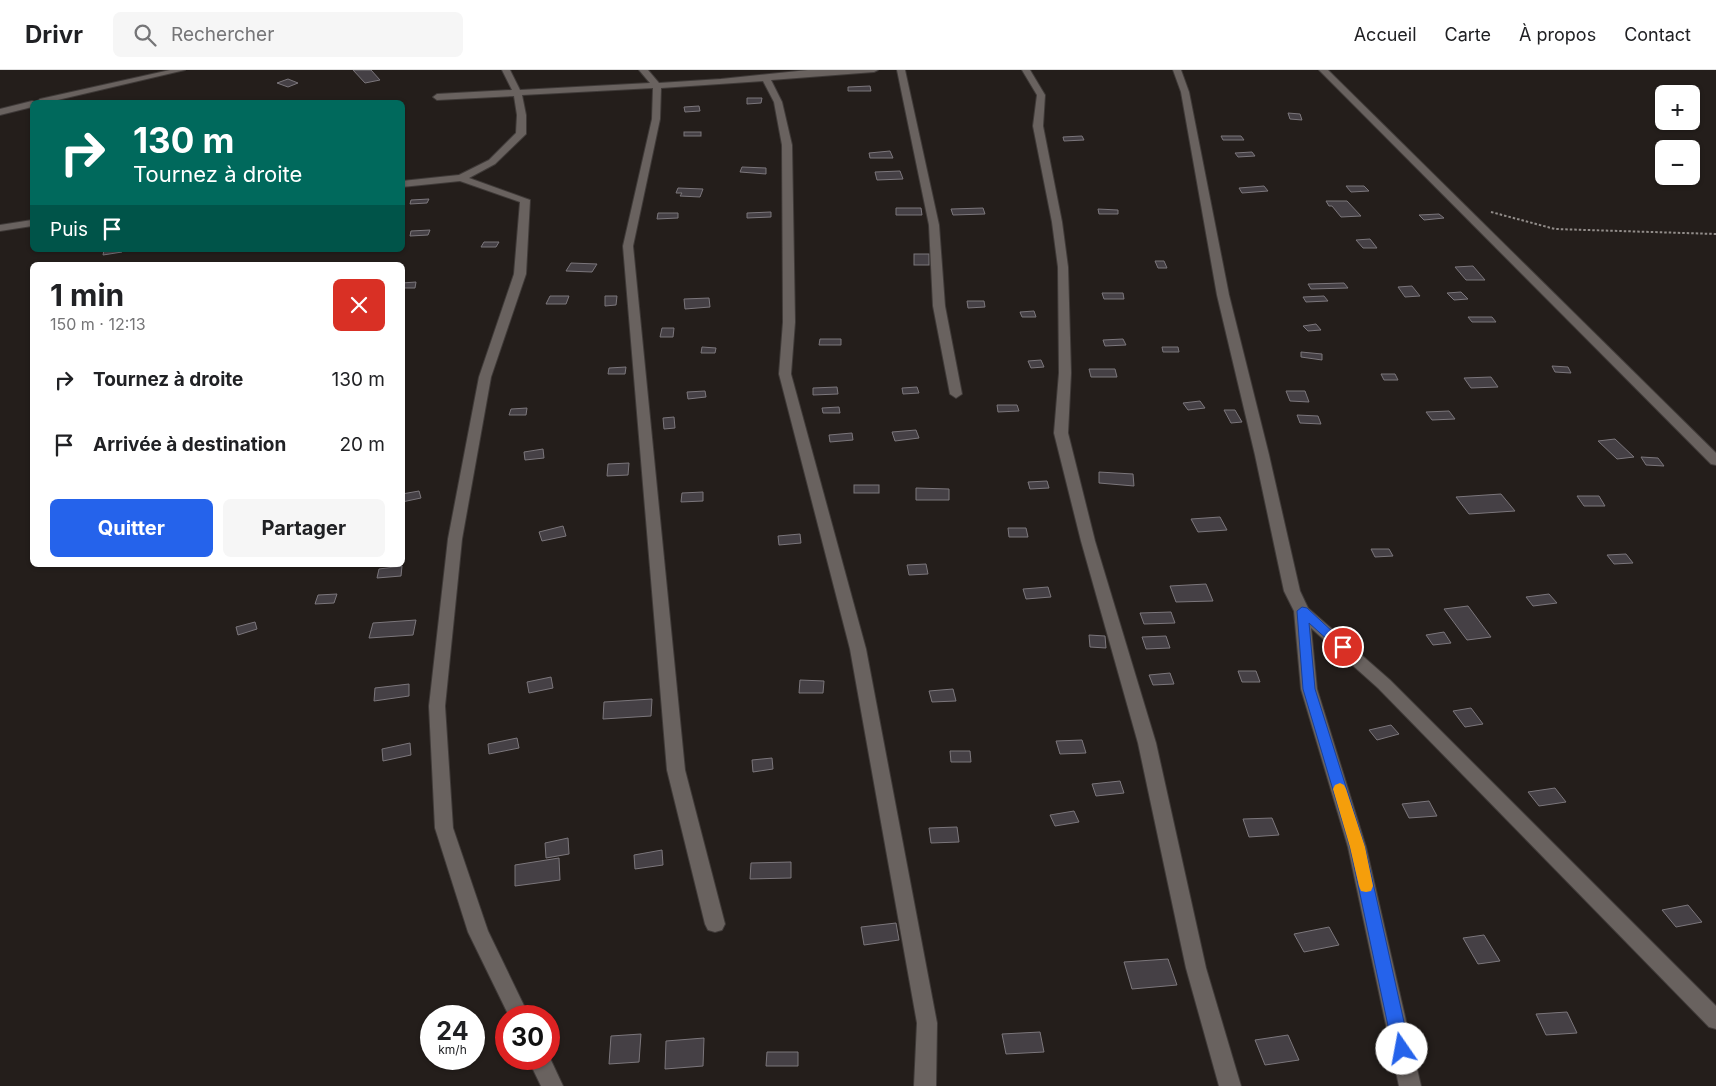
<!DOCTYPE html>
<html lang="fr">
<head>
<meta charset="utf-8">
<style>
	:root { --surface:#fff; --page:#f6f6f6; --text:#202124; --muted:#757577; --line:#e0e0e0; --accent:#2563eb }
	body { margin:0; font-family:Inter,sans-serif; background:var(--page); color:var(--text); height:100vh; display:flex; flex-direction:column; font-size:19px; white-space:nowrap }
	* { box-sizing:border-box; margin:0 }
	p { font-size:16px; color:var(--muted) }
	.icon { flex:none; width:28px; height:28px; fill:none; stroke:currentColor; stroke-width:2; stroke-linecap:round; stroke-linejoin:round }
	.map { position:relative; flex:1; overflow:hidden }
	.drawer { position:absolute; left:30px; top:192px; width:375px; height:305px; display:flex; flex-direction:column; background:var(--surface); border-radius:8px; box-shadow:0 1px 4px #0004 }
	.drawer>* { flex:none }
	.hud { position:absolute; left:30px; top:30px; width:375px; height:152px; border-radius:8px; box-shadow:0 1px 4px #0004; background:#00695c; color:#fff; overflow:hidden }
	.fabs { position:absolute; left:1655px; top:15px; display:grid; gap:10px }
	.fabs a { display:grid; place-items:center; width:45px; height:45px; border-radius:8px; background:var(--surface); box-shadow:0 1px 4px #0004; font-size:25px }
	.speed { position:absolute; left:420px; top:935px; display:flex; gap:10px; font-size:25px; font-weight:700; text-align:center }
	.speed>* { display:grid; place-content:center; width:65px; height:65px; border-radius:50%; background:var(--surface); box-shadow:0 1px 4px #0004; line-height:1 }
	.speed small { font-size:12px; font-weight:400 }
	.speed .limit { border:8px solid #d22; background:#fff; color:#111 }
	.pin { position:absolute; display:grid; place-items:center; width:42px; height:42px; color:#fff; margin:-21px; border:2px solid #fff; border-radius:50%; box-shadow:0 1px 5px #0007 }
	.me { position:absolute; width:55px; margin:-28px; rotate:348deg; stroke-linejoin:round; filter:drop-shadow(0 0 4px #0008) }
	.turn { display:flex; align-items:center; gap:18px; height:105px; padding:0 20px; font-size:22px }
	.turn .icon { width:65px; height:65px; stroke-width:2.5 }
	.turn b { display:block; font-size:35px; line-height:42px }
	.then { display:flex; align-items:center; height:48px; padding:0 20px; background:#0003; gap:10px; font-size:19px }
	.round { display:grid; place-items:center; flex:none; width:52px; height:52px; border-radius:8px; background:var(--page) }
	.overview { display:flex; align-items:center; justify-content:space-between; height:85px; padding:0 20px }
	h1 { font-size:30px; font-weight:700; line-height:38px }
	.primary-button { display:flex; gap:10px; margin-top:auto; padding:10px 20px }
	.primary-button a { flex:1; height:58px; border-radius:8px; background:var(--accent); color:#fff; font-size:20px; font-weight:700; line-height:58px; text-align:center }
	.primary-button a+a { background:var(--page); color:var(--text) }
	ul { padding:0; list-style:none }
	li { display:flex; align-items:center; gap:15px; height:65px; padding:0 20px }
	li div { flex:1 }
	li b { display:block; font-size:19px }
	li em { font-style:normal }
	header { display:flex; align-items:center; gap:30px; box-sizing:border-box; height:70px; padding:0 25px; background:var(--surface); border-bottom:1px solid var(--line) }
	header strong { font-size:24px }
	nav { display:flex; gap:28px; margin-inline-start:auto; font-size:18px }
	.search { width:350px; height:45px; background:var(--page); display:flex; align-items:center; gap:12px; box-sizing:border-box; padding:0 18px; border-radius:8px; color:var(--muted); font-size:19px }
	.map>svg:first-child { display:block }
	.building { fill:#454045; stroke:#7b767b }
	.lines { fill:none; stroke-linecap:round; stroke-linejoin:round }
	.street-casing { stroke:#3f3a38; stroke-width:2 }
	.secondary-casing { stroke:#3f3a38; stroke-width:2 }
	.path { stroke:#928d8a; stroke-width:2; stroke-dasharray:2.5 2; stroke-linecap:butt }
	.street { fill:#69625f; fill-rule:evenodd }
	.secondary { fill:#69625f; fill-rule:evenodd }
	.route { fill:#2563eb; stroke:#184099 }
	.slow { fill:#f59e0b }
</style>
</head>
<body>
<header>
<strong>Drivr</strong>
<div class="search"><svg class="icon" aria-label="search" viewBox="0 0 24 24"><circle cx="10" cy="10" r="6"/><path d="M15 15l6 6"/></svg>Rechercher</div>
<nav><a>Accueil</a><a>Carte</a><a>À propos</a><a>Contact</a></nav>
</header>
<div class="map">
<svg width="1716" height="1016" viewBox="0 0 1716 1016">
	<rect width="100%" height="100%" fill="#241e1b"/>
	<g class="building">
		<polygon points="353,0 371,0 380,10 365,13"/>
		<polygon points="288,9 298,13 288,17 277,13"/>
		<polygon points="870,16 871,21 848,21 848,17"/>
		<polygon points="747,28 762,28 761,33 747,34"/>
		<polygon points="699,36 700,41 685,42 684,37"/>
		<polygon points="1288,43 1300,44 1302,50 1290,49"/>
		<rect x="684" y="62" width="17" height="4"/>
		<polygon points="1082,66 1084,70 1064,71 1063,67"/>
		<polygon points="1221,66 1241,66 1244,70 1223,70"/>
		<polygon points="890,81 893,88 870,88 869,83"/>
		<polygon points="1252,82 1255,86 1238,87 1235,83"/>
		<polygon points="742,97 766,98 766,104 740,102"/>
		<polygon points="900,101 903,109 877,110 875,102"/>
		<polygon points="1264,116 1268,121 1242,123 1239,118"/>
		<polygon points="1346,116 1364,116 1369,121 1351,122"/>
		<polygon points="678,118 703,119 700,127 680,126 682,123 676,123"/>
		<polygon points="429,129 427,133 410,134 411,130"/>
		<polygon points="1326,131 1347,131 1361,146 1341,147 1332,136 1329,136"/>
		<polygon points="896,138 921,138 922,145 896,145"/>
		<polygon points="983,138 985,144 953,145 951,139"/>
		<polygon points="1098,139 1118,140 1118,144 1099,144"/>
		<polygon points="771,142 771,147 747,148 747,143"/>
		<polygon points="658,143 678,143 678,148 657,149"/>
		<polygon points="1439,144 1444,148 1424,150 1419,145"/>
		<polygon points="430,160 428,165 410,166 411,161"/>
		<polygon points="1370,169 1377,178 1363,178 1356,170"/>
		<polygon points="484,172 499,172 496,177 481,177"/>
		<polygon points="104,180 122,180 122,182 103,185"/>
		<rect x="914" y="184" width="15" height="11"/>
		<polygon points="1155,191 1164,191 1167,198 1158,198"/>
		<polygon points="571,193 597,194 592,202 566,201"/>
		<polygon points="1473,196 1485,210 1466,210 1455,197"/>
		<polygon points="416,212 415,218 402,218 402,213"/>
		<polygon points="1344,213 1348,218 1311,219 1308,214"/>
		<polygon points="1412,216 1420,226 1405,227 1398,217"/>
		<polygon points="1461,222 1468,229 1454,230 1447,223"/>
		<polygon points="1102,223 1123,223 1124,229 1104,229"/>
		<polygon points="550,226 569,226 566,234 546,234"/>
		<polygon points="605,226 617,226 616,235 605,236"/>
		<polygon points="1324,226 1328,231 1306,232 1303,227"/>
		<polygon points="709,228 710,237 685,239 684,229"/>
		<polygon points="967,231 984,231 985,237 968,238"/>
		<polygon points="1034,241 1036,247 1022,247 1020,242"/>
		<polygon points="1468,247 1492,247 1496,252 1472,252"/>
		<polygon points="1316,254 1321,260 1308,261 1303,256"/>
		<polygon points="662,258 674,258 673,267 660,267"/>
		<polygon points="820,269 841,269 841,275 819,275"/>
		<polygon points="1123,269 1126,275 1105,276 1103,270"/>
		<polygon points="702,277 716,278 715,283 701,283"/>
		<polygon points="1162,277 1178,277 1179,282 1163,282"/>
		<polygon points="1301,282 1322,284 1322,290 1301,287"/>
		<polygon points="1041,290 1044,297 1031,298 1028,291"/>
		<polygon points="1552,296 1568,297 1571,303 1555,302"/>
		<polygon points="626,297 625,304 608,304 609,298"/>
		<polygon points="1089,299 1115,299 1117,307 1091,307"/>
		<polygon points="1381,304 1395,304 1398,310 1384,310"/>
		<polygon points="1491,307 1498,317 1471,318 1464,308"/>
		<polygon points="837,317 838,324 813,325 813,318"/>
		<polygon points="917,317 919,323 903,324 902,318"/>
		<polygon points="705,321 706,327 688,329 687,322"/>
		<polygon points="1286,321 1305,321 1309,332 1290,331"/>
		<polygon points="1200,331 1205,338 1188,340 1183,333"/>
		<polygon points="997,335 1017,335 1019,341 998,342"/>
		<polygon points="839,337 840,343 823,343 822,338"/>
		<polygon points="527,338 526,345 509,345 511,339"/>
		<polygon points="1224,340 1235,340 1242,352 1231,353"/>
		<polygon points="1449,341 1455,349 1432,350 1426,342"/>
		<polygon points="1297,345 1318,346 1321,354 1300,353"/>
		<polygon points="674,347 675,358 664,359 663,348"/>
		<polygon points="916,360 919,368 895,371 892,362"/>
		<polygon points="852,363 853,370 830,372 829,365"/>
		<polygon points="1615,369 1634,387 1617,389 1598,371"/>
		<polygon points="543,379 544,388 525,390 524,382"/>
		<polygon points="1641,387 1658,388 1664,396 1646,395"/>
		<polygon points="629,393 628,405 607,406 608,394"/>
		<polygon points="1099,402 1133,404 1134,416 1099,413"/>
		<polygon points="1047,411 1049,418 1030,419 1028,412"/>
		<rect x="854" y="415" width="25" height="8"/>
		<polygon points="916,418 949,419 949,430 916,430"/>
		<polygon points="419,421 421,428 402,432 402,424"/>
		<polygon points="703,422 703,431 681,432 682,423"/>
		<polygon points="1501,424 1515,441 1469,444 1456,427"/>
		<polygon points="1577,426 1599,426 1605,436 1584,436"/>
		<polygon points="1220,447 1227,460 1198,462 1191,449"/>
		<polygon points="563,456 566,466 542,471 539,462"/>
		<polygon points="1008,458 1026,458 1028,467 1009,467"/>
		<polygon points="800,464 801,473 779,475 778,466"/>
		<polygon points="1371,479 1389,479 1393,486 1375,487"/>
		<polygon points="1626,484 1633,493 1614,494 1607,485"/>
		<polygon points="926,494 928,504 909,505 907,495"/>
		<polygon points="402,496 401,506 377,508 379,499"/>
		<polygon points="1206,514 1213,531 1176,532 1170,516"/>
		<polygon points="1048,517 1051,527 1026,529 1023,519"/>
		<polygon points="337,524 334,533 315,534 318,525"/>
		<polygon points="1549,524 1557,533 1533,536 1526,527"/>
		<polygon points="1468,536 1491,567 1467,570 1444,539"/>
		<polygon points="1171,542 1175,553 1144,554 1140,543"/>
		<polygon points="416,550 413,565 369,568 373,553"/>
		<polygon points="255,552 257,559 238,565 236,557"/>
		<polygon points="1444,562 1451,573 1433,575 1426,565"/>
		<polygon points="1089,565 1105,566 1106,578 1090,577"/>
		<polygon points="1166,566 1170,578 1146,579 1142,567"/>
		<polygon points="1238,601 1256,601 1260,612 1242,612"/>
		<polygon points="1170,603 1174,614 1153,615 1149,605"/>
		<polygon points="551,607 553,618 529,623 527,612"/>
		<polygon points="800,610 824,611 823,623 799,623"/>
		<polygon points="409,614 409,626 374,631 375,618"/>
		<polygon points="953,619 956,631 932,632 929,621"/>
		<polygon points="652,629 651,646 603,649 604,632"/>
		<polygon points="1471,638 1483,654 1465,657 1453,641"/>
		<polygon points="1391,655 1399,664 1377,670 1369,660"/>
		<polygon points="517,668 519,678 489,684 488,674"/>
		<polygon points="1082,670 1086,683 1060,684 1056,671"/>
		<polygon points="410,673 411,685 383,691 382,679"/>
		<polygon points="950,681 970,681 971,692 951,692"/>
		<polygon points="772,688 773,699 753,702 752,690"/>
		<polygon points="1120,711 1124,723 1096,726 1092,714"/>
		<polygon points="1555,718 1566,732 1539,736 1528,722"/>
		<polygon points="1429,731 1437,746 1409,748 1402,734"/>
		<polygon points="1074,741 1079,752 1055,756 1050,745"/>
		<polygon points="1272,748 1279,765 1249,767 1243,749"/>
		<polygon points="957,757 959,772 931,773 929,758"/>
		<polygon points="568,768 569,784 546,788 545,773"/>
		<polygon points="662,780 663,795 635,799 634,785"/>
		<polygon points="559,788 560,810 515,816 515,795"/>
		<polygon points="791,792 791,808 750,809 751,793"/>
		<polygon points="1688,835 1702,852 1676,857 1662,840"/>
		<polygon points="896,853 899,870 864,875 861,857"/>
		<polygon points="1329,857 1339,875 1304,882 1294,864"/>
		<polygon points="1484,865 1500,891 1478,894 1463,868"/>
		<polygon points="1168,889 1177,915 1132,919 1124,892"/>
		<polygon points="1567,942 1577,963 1546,965 1536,944"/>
		<polygon points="1040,962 1044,982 1006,984 1002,964"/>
		<polygon points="641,964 639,992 609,994 611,966"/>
		<polygon points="1288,965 1299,990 1265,995 1255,970"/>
		<polygon points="704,968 703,996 665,999 666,971"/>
		<polygon points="767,982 798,982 798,996 766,996"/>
	</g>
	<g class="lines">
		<defs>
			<g id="street">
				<polygon points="170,0 185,0 49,32 36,32 40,29"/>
				<polygon points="502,0 510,0 520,20 650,13 639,0 648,0 659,13 721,9 808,0 878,0 874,2 771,10 782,32 792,75 795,252 791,304 866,579 937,953 936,1016 914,1016 917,953 850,579 779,304 783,252 782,75 774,32 763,11 661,18 660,49 633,176 685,700 725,854 722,860 715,862 708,860 705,854 667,700 623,176 652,49 653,18 522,25 526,45 526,64 495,94 469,108 530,130 526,204 491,307 462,469 445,636 453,758 488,861 529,946 509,946 468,862 435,758 429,636 448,469 479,307 514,204 520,132 460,111 402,117 402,111 459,105 489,90 516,63 517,45 514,26 437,30 433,27 437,24 512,20"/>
				<polygon points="897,0 905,0 939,155 945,236 962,324 956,328 950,324 933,236 929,155"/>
				<polygon points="1022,0 1030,0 1045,25 1043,56 1062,152 1068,197 1071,303 1068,363 1095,471 1156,673 1206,898 1241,1016 1219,1016 1186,898 1138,673 1081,471 1054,363 1059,303 1058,197 1052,152 1033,56 1037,25"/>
				<polygon points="1173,0 1181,0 1189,22 1229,225 1269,385 1300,521 1308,538 1390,610 1716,936 1716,959 1709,957 1378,618 1311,558 1317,619 1366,777 1421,1016 1399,1016 1348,777 1301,619 1294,541 1284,521 1255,385 1217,225 1181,22"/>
				<polygon points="32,31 35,32 32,32 32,37 0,45 0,39"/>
				<polygon points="32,150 32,156 0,161 0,155"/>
				<polygon points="549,986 563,1016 541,1016 528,989 549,989"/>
			</g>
			<polygon id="secondary" points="1319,0 1328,0 1716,383 1716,395 1711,394"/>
		</defs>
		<use href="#street" class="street-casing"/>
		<use href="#secondary" class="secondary-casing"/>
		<polyline class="path" points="1491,142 1555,159 1716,164"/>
		<use href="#street" class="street"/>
		<use href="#secondary" class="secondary"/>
	</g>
	<polygon class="route" points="1302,537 1307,538 1349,577 1343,582 1339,580 1309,553 1315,619 1365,777 1410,979 1407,985 1402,987 1396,985 1393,979 1350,777 1303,619 1297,541"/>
	<polygon class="slow" points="1340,713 1344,715 1346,719 1365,777 1373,816 1371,821 1366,822 1361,821 1359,816 1350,777 1333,719 1335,715"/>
</svg>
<div class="fabs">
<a>+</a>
<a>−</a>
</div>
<div class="speed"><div>24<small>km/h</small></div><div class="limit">30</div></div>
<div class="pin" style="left:1343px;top:577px;background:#d93025"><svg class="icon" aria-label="arrive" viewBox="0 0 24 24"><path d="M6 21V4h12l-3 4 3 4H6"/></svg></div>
<svg class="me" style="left:1402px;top:979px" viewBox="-20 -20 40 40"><circle r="19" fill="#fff"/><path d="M0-13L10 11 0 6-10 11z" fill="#2563eb"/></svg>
<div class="hud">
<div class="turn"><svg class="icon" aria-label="right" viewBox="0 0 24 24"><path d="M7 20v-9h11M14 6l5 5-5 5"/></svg><div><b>130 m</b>Tournez à droite</div></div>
<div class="then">Puis<svg class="icon" aria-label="arrive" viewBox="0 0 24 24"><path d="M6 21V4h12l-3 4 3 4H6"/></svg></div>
</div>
<section class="drawer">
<div class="overview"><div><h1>1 min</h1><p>150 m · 12:13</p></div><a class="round" style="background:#d93025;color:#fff"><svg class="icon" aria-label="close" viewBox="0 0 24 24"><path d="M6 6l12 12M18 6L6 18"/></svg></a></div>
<ul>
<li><svg class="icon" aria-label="right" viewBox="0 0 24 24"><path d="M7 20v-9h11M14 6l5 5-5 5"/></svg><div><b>Tournez à droite</b></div><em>130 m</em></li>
<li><svg class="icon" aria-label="arrive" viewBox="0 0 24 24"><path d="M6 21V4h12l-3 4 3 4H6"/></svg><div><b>Arrivée à destination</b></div><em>20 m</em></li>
</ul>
<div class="primary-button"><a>Quitter</a><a>Partager</a></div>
</section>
</div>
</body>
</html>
